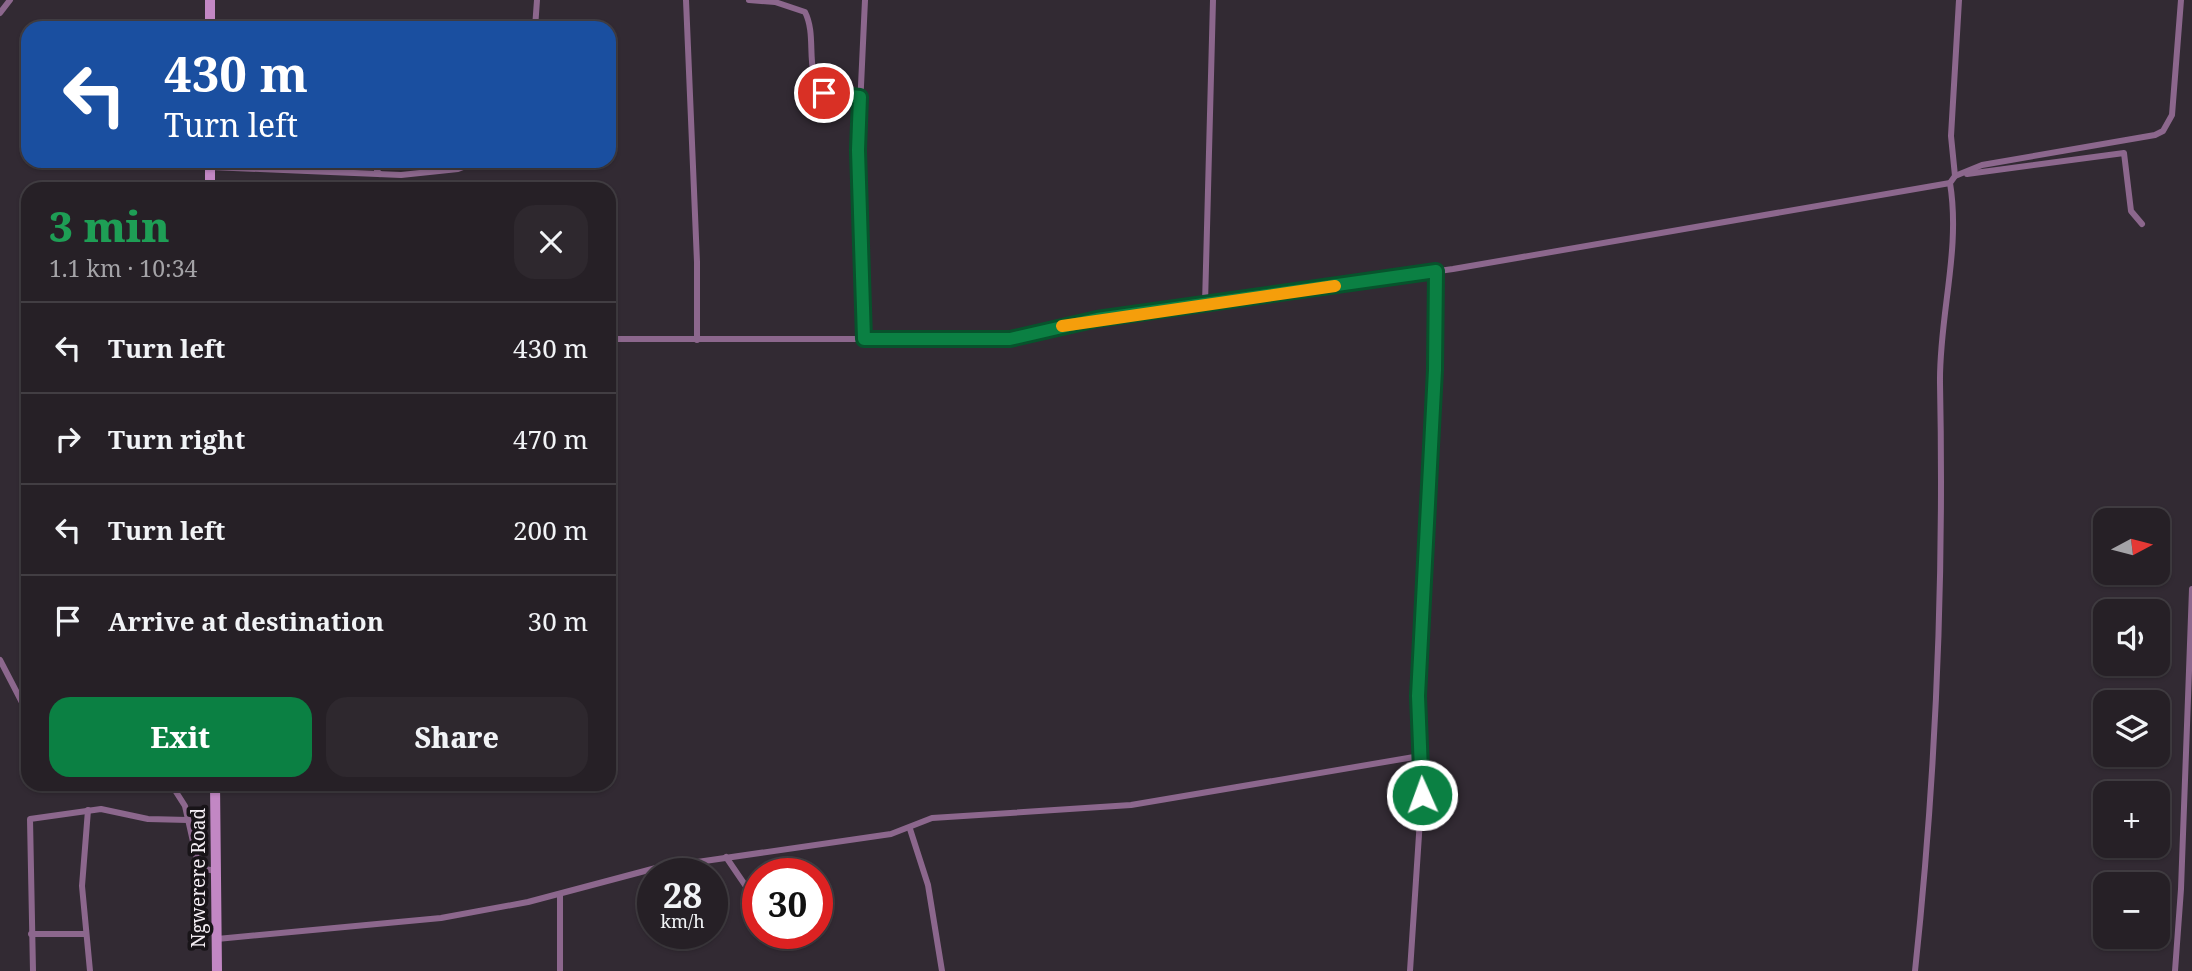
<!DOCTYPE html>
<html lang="en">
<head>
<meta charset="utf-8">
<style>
	:root { --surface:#262026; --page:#2e282e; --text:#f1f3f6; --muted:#a4a3a7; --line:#423e43; --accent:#0b8043 }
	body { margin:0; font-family:"Noto Serif",serif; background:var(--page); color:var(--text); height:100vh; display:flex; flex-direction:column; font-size:26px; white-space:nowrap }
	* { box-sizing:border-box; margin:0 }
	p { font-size:23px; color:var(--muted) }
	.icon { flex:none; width:38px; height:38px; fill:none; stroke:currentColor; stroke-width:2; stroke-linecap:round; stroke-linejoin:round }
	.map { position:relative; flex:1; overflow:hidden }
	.panel { position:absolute; left:21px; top:182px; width:595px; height:609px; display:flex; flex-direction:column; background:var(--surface); border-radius:21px; box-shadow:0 2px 5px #0004,0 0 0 2px var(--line) }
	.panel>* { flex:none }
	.banner { position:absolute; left:21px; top:21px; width:595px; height:147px; border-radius:21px; box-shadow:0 2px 5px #0004,0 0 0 2px var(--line); background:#1a4fa0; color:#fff; overflow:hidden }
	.needle { width:46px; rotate:83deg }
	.tools { position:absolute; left:2093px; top:508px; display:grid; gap:14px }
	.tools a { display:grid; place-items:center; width:77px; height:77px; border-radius:14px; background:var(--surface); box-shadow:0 2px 5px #0004,0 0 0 2px var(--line); font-size:35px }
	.speed { position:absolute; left:637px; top:858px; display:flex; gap:14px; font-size:35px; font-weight:700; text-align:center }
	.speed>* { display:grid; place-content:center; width:91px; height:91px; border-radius:50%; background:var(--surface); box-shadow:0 2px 5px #0004,0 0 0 2px var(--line); line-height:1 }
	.speed small { font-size:18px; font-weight:400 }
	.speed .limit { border:10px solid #d22; background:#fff; color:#111 }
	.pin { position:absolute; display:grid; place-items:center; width:60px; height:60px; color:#fff; margin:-30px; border:4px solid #fff; border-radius:50%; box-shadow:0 2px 7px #0007 }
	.me { position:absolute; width:77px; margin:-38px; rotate:358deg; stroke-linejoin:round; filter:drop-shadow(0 0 5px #0008) }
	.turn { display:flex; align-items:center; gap:24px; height:147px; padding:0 28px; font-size:32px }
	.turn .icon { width:91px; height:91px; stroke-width:2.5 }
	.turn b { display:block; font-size:49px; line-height:60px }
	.round { display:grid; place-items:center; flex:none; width:74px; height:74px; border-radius:21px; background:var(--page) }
	.overview { display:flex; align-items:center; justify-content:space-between; height:119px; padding:0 28px }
	h1 { font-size:42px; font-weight:800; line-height:52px; color:#1e9e55 }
	.button { display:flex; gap:14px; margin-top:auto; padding:14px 28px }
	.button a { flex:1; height:80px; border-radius:21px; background:var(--accent); color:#fff; font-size:28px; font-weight:800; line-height:80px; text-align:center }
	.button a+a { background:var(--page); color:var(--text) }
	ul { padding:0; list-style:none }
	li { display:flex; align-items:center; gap:21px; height:91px; padding:0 28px; border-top:2px solid var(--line) }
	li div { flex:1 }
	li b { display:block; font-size:26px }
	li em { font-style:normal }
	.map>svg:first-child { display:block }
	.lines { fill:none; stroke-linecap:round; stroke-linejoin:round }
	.minor { stroke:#8c678d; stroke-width:6 }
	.secondary { stroke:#c287c4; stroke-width:10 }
	.route-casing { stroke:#07532c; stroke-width:18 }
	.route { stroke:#0b8043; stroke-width:12 }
	.slow { stroke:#f59e0b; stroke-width:12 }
	.labels { text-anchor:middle; stroke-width:7; stroke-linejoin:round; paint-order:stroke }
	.street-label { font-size:19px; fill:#f2ecf2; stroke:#181418 }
</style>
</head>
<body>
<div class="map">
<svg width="2192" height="971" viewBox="0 0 2192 971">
	<rect width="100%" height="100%" fill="#322a33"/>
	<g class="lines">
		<g class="minor">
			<polyline points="686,0 697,262 697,340"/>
			<path d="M749,0l26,2 30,10c13,26 -2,59 19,81l36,4"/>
			<polyline points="0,13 10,0"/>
			<polyline points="535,28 537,0"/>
			<polyline points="377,161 377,171 380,174"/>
			<polyline points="210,167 401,175 458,169 479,161"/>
			<polyline points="1967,174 2124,153 2131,211 2142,224"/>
			<polyline points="1955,176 1982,165 2155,135 2163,131 2172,115 2181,0"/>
			<polyline points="1205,304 1213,0"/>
			<polyline points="609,339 1010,339 1097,319 1453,269 1950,183"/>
			<polyline points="864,339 858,150 865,0"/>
			<polyline points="0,660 28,714"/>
			<polyline points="171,784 185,806 199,868 216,871"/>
			<polyline points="88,810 82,886 90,971"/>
			<polyline points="910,829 928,885 942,971"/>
			<polyline points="726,857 758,904"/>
			<polyline points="769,933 772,941"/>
			<polyline points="31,934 86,934"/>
			<polyline points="217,939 441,918 528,902 656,868 891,834 932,818 1131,805 1420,756"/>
			<polyline points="33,971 30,819 101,809 148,819 188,820"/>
			<polyline points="560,971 560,894"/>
			<polyline points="1410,971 1423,774 1418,696 1435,370 1436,270"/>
			<path d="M1915,971c21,-195 29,-392 25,-588 -1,-67 21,-133 10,-200l5,-7 -4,-40 8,-136"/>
			<polyline points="2175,971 2181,889 2192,589"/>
		</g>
		<g class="secondary">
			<polyline points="210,28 210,0"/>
			<polyline points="210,161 210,189"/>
			<polyline points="215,784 217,971"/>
		</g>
	</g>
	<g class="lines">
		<defs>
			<polyline id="route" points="824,93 860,97 858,150 864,339 1010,339 1097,319 1436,271 1435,370 1418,696 1422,795"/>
		</defs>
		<use href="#route" class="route-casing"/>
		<use href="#route" class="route"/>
		<polyline class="slow" points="1062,326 1335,286"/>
	</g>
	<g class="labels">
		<g class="street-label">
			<text transform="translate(198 878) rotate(-90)" y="7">Ngwerere Road</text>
		</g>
	</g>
</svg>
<div class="tools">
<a><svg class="needle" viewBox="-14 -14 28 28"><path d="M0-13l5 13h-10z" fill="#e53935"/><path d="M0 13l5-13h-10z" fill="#a4a3a7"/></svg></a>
<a><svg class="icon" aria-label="sound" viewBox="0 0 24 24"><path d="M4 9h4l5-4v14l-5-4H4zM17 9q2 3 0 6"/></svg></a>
<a><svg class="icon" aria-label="layers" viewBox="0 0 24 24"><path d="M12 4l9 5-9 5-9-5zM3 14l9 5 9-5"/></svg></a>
<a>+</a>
<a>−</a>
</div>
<div class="speed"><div>28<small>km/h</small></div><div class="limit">30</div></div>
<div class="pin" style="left:824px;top:93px;background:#d93025"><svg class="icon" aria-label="arrive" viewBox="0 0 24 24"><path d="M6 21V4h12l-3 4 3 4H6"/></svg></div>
<svg class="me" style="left:1422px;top:795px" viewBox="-20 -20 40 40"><circle r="17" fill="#0b8043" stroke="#fff" stroke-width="3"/><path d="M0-11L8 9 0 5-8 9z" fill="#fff"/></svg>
<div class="banner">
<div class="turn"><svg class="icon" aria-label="left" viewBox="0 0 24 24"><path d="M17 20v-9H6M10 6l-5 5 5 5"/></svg><div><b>430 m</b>Turn left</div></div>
</div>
<section class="panel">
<div class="overview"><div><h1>3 min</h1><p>1.1 km · 10:34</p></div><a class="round"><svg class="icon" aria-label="close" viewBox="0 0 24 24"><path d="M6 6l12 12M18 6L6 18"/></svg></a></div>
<ul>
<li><svg class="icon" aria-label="left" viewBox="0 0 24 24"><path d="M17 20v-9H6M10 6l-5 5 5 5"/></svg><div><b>Turn left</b></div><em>430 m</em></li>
<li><svg class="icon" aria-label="right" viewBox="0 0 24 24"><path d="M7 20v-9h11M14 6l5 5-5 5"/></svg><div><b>Turn right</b></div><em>470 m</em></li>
<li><svg class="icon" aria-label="left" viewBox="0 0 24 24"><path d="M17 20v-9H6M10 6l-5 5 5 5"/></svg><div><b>Turn left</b></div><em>200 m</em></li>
<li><svg class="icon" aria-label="arrive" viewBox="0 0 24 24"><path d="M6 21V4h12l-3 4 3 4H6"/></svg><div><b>Arrive at destination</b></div><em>30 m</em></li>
</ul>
<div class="button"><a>Exit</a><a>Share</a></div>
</section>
</div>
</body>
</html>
